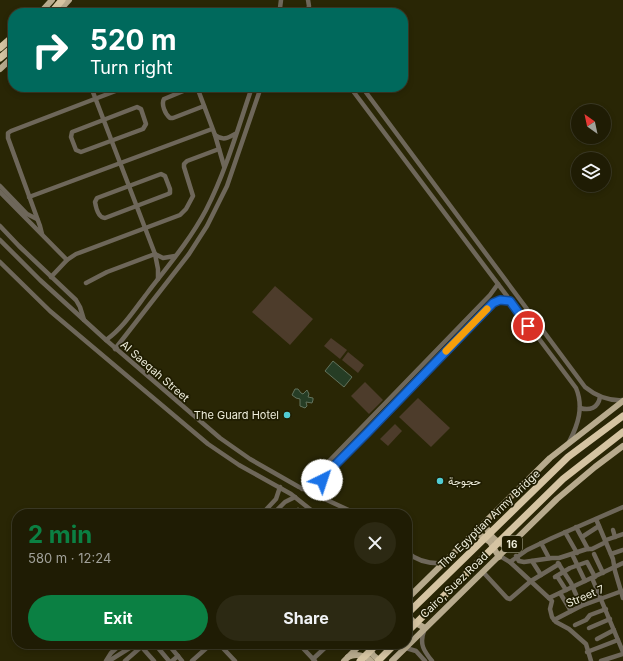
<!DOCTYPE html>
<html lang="en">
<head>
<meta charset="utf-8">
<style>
	:root { --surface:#1f1c04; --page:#2c2913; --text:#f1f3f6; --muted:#a1a19a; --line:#3c3a26; --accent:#0b8043 }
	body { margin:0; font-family:Inter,Vazirmatn,sans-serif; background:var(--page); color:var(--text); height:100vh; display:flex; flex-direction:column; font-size:15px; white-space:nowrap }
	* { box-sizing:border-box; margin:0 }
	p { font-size:13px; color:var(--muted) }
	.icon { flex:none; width:22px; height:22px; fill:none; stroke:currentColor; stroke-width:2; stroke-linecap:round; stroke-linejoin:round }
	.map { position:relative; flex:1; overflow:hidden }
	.drawer { position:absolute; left:12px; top:509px; width:400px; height:140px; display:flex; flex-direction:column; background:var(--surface); border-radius:16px; box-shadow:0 2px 6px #0003,0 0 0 1px var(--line) }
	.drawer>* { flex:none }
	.top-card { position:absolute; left:8px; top:8px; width:400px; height:84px; border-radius:16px; box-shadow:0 2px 6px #0003,0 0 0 1px var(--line); background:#00695c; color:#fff; overflow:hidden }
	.needle { width:26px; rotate:327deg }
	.tools { position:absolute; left:571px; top:104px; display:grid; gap:8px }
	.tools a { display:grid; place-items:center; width:40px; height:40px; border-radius:50%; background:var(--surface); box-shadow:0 2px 6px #0003,0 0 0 1px var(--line); font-size:20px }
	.pin { position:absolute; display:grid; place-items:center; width:34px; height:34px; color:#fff; margin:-17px; border:2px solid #fff; border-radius:50%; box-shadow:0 1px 4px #0007 }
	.me { position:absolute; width:44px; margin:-22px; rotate:41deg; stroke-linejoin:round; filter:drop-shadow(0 0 3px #0008) }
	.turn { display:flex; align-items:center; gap:14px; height:84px; padding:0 16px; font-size:18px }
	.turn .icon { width:52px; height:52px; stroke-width:2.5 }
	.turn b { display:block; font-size:28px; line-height:34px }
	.round { display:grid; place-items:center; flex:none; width:42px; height:42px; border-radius:21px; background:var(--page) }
	.head { display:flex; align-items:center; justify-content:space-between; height:68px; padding:0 16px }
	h1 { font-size:24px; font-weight:700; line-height:30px; color:var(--accent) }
	.cta { display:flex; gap:8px; margin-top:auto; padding:8px 16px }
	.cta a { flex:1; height:46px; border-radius:24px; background:var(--accent); color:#fff; font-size:16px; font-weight:700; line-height:46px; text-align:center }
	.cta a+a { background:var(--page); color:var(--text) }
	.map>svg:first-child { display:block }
	.green { fill:#4d3c2b }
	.water { fill:#263d25; stroke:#62725c }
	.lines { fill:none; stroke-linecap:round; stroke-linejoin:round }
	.minor { stroke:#6e675a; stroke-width:4.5 }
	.major { stroke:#b7aa8d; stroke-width:6 }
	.highway { stroke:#d5c4a2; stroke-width:7 }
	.route-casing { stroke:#114b97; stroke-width:10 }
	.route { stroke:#1a73e8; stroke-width:7 }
	.slow { stroke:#f59e0b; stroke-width:7 }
	.poi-dot { fill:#51ccd4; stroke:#1f1c00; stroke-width:1.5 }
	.labels { text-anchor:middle; stroke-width:3.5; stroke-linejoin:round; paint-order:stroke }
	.shield { fill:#1f1c00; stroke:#b0ae99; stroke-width:1 }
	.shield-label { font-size:10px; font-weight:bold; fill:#eeeddb }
	.street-label { font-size:11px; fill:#eeeddb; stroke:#1f1c00 }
	.poi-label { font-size:11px; fill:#eeeddb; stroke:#1f1c00; text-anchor:end }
</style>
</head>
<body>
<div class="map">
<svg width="623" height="661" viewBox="0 0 623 661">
	<rect width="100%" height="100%" fill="#292605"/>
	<g class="green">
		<polygon points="275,286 313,319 290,345 252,312"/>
		<polygon points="331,338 347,350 340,359 324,346"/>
		<polygon points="348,352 364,365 358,373 342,360"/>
		<polygon points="365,382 383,400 369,414 351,396"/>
		<polygon points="418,398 450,428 431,447 399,417"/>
		<polygon points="395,424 402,431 388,446 380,439"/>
	</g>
	<g class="water">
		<polygon points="333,361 352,377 344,387 325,371"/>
		<polygon points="295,389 298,389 301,393 303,394 307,390 309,394 308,397 313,398 313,400 312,403 306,402 307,406 305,408 300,406 300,399 296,398 292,395"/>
	</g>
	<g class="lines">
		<g class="minor">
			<polyline points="281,0 280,8 282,13"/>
			<polyline points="307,13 309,6 308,0"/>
			<polyline points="91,87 155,254 158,269 158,279"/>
			<path d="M193,87l-29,12c-3,5 1,15 6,19h3l31,-12"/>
			<polyline points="197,87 215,135 224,166"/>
			<path d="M350,87l226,301c8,19 2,37 -7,54"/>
			<path d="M362,87l223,300c11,9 24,14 38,13"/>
			<polygon points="137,107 141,109 146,124 143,129 81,152 76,150 71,137 72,132"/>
			<path d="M215,135c8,6 13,3 20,-1"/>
			<path d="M161,174l4,2 5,13v4l-2,1 -63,24c-7,0 -9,-10 -10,-16l2,-4z"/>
			<polyline points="0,186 27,214 37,219"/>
			<polyline points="0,192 67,260"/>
			<polyline points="29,197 212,129"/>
			<polyline points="0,226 19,246 76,300 80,307 84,320"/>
			<polyline points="42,234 40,226 8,138 8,133 11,131 126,87"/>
			<polyline points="0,240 40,280 106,340 220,438 250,459 299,487 357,514"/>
			<polyline points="155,254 163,258 175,256"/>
			<polyline points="0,262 50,311 208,444 239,465 291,494 316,514"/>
			<polyline points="51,277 67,260 76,254 180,215 186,209 193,196 184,167 184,164 187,161 219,149"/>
			<polyline points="86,283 107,272 155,254"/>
			<path d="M106,340c17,-12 29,-31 42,-48 20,-26 42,-52 58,-82 20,-39 32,-82 46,-123"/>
			<polyline points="115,349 189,254 207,226 227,186 261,87"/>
			<path d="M580,408c10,3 18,0 20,-11"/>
			<polyline points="302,489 490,295 498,284"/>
			<path d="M324,499c-3,-10 -5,-17 3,-26l41,-41 114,-119c10,-9 13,-14 28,-12"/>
			<polyline points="262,514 276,499 280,487"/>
			<polyline points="273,514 285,502 295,497"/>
			<polyline points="294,514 298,510"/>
			<polyline points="596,519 613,559 615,571 623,598"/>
			<polyline points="576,527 588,549"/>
			<polyline points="613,530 615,537"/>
			<polyline points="565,532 577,553"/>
			<polyline points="582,537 599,526"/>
			<polyline points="606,540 623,534"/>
			<polyline points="541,543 549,558"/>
			<path d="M407,552c10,9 23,12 37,11"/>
			<polyline points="572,554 585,581"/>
			<polyline points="594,554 603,573"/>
			<polyline points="611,554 623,550"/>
			<polyline points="500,556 510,562 550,599 552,601 550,609 552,617 556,622 569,629 586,644 591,661"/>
			<polyline points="516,556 519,561 524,562 552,558 559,558 587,549 592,549 606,542"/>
			<polyline points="532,561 541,575"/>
			<polyline points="510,562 527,550 552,538 623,507"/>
			<polyline points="558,563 571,583 581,606"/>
			<polyline points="483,572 507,598 510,599 531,581 559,564"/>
			<polyline points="557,576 566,590"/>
			<polyline points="555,577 570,568 587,562 595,577"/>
			<polyline points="592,578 623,652"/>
			<polyline points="560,593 571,611"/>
			<polyline points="549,598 623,563"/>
			<polyline points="554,620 581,606 622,591"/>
			<polyline points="575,625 586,620 590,615 606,609"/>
			<polyline points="589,628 610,619"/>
			<path d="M424,631c-5,13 0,20 8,30"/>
			<polyline points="597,639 614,630"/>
			<polyline points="139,644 154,661"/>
			<polyline points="163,644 159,649 169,661"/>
			<polyline points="168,644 182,661"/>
			<polyline points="219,644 235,661"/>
			<polyline points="299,644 315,661"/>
			<polyline points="406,648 416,651 425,661"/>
			<polyline points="587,652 618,640"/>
			<polyline points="313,659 329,644"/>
			<polyline points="106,661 111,653 121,644"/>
			<polyline points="109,661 136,644"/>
			<polyline points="125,661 141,647"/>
			<polyline points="172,661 178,656"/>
			<polyline points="192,661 211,644"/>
			<polyline points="601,661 623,654"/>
		</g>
		<g class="major">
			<polyline points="40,13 52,0"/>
			<polyline points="57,13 69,0"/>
			<polyline points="0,69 13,57"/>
			<path d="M485,523c3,13 12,20 24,24"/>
			<polyline points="476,532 490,542 499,557"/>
			<polyline points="407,599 550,458 623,401"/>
			<polyline points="407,615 414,622 425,628"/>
			<polyline points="367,644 373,655 380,661"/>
			<path d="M348,657c9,-4 16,-2 23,4"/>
			<polyline points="344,661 361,644"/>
			<polyline points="392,661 557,499 595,467 623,446"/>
		</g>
		<g class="highway">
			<polyline points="51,13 62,0"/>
			<polyline points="0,48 9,40"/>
			<polyline points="0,58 13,47"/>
			<polyline points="407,614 568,457 623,416"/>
			<polyline points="407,632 563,479 623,432"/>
			<polyline points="360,661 377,644"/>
			<polyline points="378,661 395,644"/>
		</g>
	</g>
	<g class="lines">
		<defs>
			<polyline id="route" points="322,480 327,473 368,432 493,303 500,300 510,301 528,326"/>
		</defs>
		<use href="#route" class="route-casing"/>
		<use href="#route" class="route"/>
		<polyline class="slow" points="446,351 487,309"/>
	</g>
	<g class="poi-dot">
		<circle cx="287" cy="415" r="4"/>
		<circle cx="440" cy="481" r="4"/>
	</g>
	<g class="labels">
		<rect class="shield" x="502" y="536" width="20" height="16" rx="3"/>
		<g class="shield-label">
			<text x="512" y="548">16</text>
		</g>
		<g class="street-label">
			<text transform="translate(155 371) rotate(41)" y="4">Al Saeqah Street</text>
			<text transform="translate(489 519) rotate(-44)" y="4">The Egyptian Army Bridge</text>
			<text transform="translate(454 585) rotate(-44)" y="4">Cairo, Suez Road</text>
			<text transform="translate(585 596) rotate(-23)" y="4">Street 7</text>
		</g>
		<g class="poi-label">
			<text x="279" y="419">The Guard Hotel</text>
			<text x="448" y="485" text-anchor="start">حجوجة</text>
		</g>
	</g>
</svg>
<div class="tools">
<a><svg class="needle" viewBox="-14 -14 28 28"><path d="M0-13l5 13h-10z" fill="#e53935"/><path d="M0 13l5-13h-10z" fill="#a1a19a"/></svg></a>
<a><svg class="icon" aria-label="layers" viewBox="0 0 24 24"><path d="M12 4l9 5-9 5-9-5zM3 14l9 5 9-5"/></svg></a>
</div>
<div class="pin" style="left:528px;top:326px;background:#d93025"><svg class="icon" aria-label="arrive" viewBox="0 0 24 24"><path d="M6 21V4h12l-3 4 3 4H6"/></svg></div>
<svg class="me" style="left:322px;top:480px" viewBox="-20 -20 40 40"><circle r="19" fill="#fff"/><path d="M0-13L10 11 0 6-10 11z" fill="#1a73e8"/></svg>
<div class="top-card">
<div class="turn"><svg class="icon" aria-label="right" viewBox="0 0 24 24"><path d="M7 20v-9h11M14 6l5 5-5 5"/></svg><div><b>520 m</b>Turn right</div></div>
</div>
<section class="drawer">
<div class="head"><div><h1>2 min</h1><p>580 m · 12:24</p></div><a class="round"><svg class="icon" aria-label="close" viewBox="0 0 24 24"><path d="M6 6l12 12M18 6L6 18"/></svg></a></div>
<div class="cta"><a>Exit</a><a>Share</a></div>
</section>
</div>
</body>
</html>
